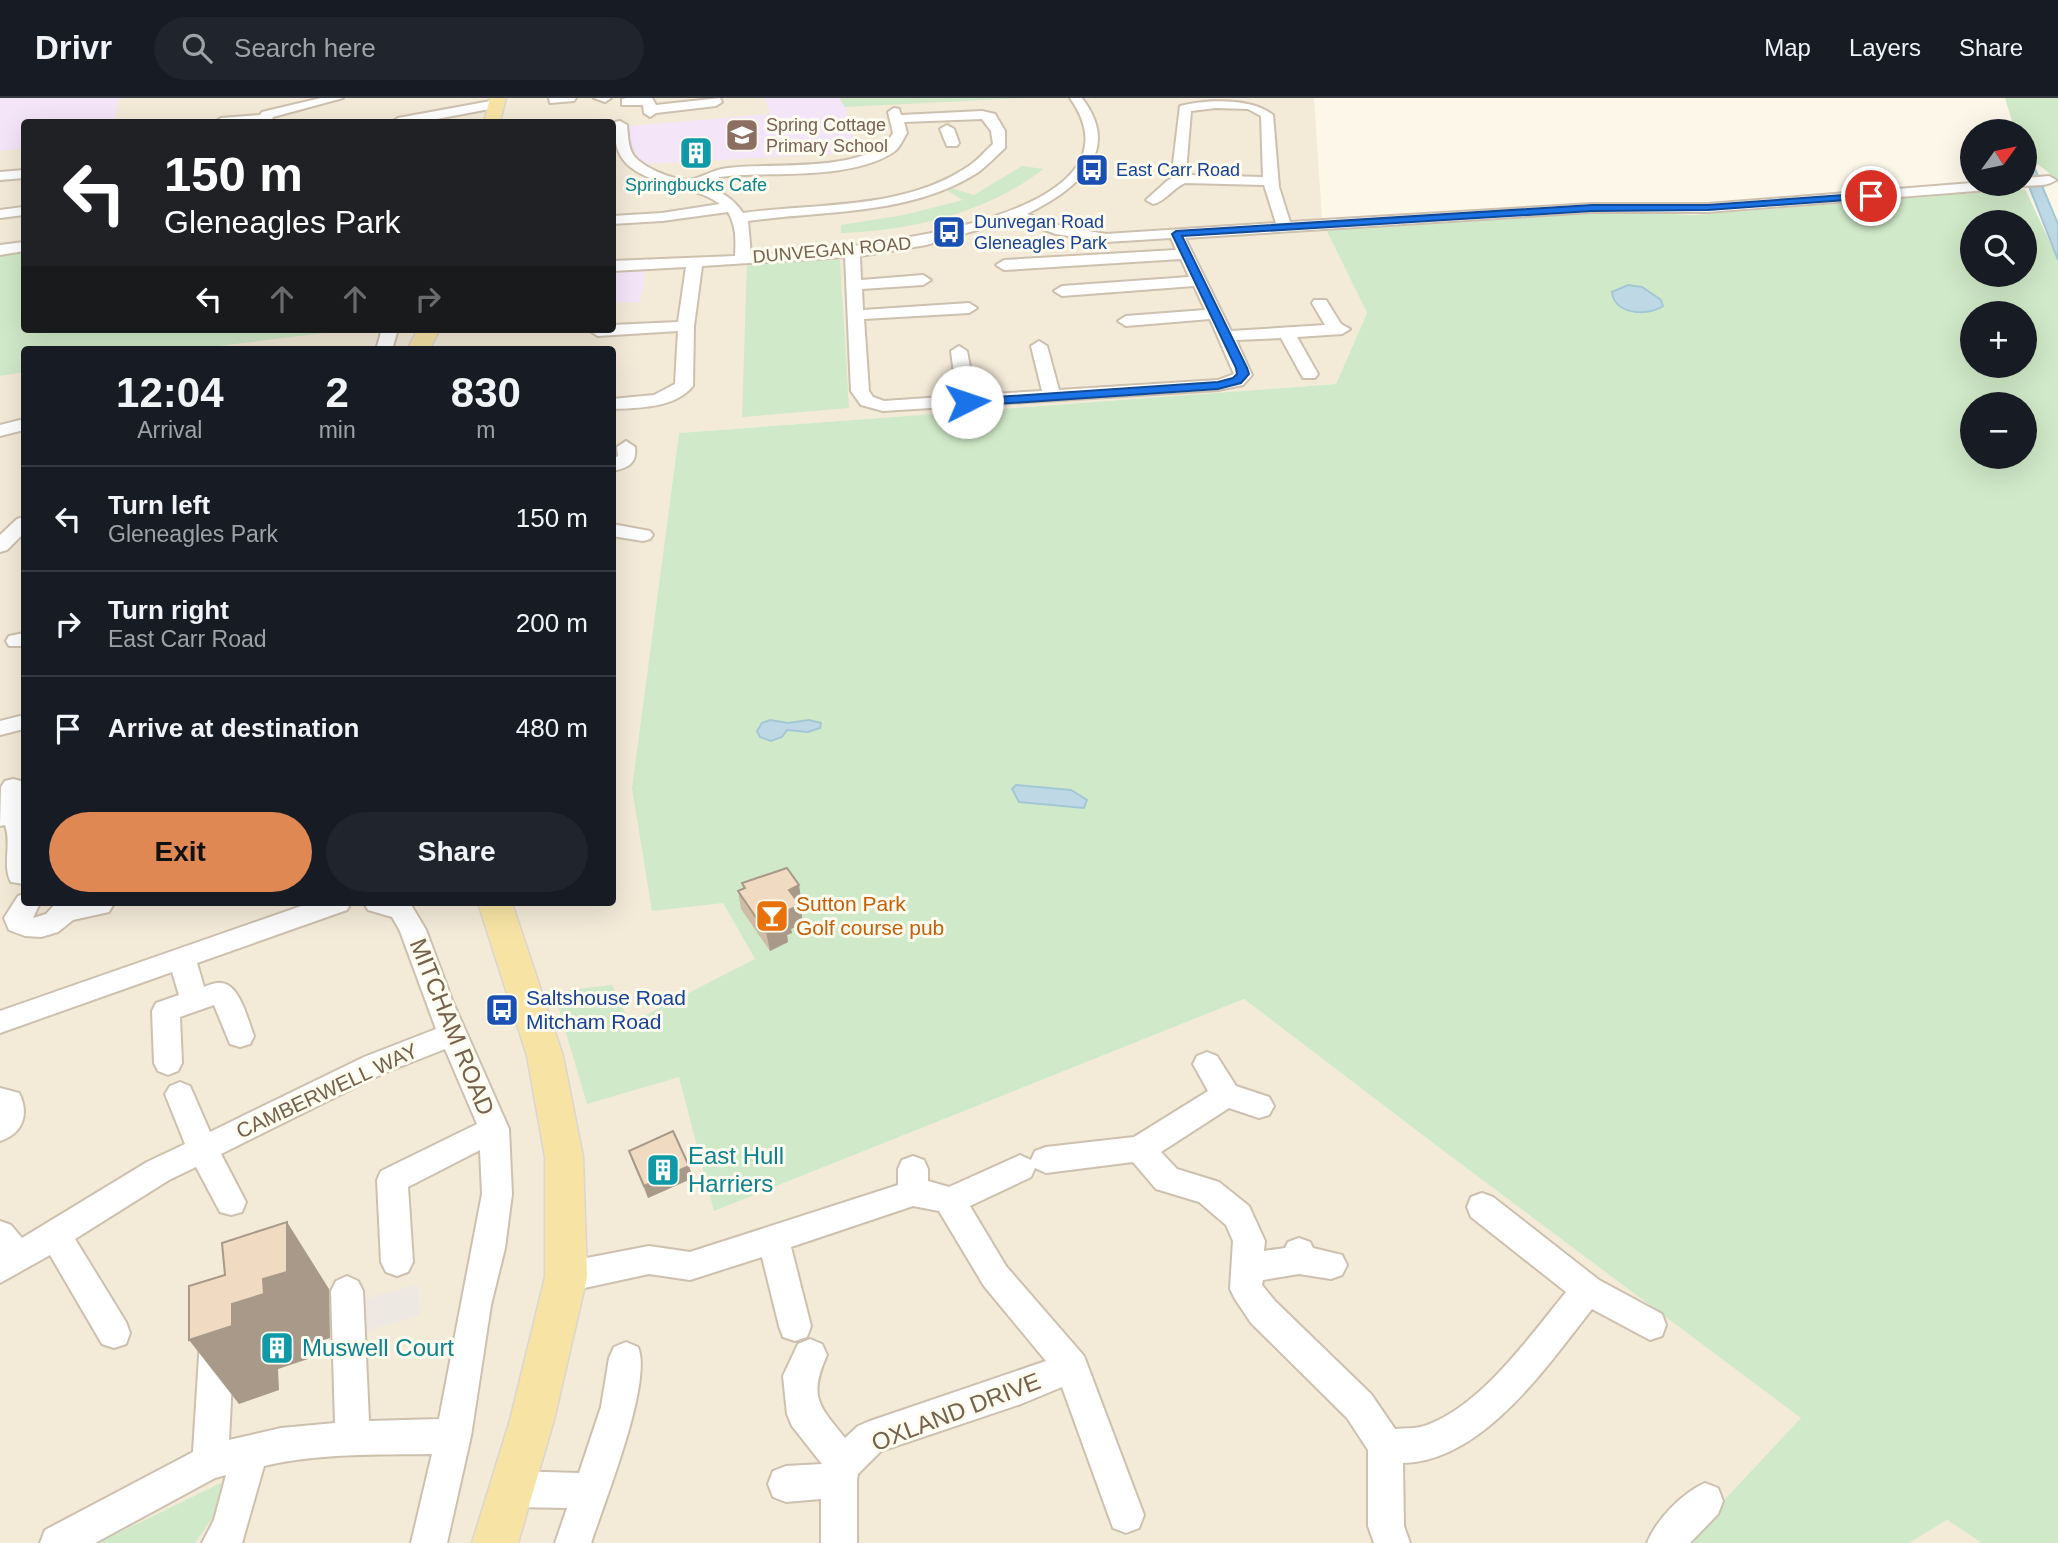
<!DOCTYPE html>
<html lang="en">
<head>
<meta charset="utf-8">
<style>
	:root { --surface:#171b24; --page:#20242c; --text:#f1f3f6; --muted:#9ea1a6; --line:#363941; --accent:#df8854 }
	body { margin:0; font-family:Helvetica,sans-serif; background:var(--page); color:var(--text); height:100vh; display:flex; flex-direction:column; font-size:26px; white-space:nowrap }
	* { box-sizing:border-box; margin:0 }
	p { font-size:23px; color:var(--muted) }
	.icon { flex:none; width:38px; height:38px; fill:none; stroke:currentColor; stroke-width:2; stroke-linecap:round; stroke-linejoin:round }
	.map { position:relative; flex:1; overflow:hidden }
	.sheet { position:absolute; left:21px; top:248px; width:595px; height:560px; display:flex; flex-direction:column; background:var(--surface); border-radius:7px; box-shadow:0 7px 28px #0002 }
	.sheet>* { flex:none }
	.guide { position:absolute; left:21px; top:21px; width:595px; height:214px; border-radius:7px; box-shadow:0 7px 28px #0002; background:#202124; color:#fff; overflow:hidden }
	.needle { width:46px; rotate:57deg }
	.tools { position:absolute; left:1960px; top:21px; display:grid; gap:14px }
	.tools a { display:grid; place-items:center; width:77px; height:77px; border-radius:50%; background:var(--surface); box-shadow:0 7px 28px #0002; font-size:35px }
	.pin { position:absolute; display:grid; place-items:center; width:60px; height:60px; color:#fff; margin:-30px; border:4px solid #fff; border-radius:50%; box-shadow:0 2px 7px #0007 }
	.me { position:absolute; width:77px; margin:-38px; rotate:86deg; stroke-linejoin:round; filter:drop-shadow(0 0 5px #0008) }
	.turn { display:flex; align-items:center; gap:24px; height:147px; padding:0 28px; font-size:32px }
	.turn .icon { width:91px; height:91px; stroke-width:2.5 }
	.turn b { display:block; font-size:49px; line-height:60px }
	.lanes { display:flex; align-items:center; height:66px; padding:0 28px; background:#0003; justify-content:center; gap:35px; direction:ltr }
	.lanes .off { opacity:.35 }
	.eta { display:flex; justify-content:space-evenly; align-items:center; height:119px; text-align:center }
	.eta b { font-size:42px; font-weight:600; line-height:49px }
	.button { display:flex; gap:14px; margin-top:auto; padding:14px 28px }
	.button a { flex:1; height:80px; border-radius:42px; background:var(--accent); color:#111; font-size:28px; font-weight:600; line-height:80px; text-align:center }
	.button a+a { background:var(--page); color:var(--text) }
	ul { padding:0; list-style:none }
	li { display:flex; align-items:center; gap:21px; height:105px; padding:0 28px; border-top:2px solid var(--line) }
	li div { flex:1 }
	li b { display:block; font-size:26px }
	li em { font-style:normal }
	header { display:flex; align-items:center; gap:42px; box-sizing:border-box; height:98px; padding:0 35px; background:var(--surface); border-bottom:2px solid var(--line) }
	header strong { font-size:33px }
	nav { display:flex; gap:38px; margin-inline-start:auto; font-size:24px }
	.search { width:490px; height:63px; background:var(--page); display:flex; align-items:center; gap:18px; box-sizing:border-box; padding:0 24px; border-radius:38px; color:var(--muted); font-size:26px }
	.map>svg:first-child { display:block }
	.residential { fill:#f3ead8; fill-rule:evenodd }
	.industrial { fill:#ede9e2 }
	.education { fill:#f4e5f8 }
	.green { fill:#d0e9c8; fill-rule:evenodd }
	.water { fill:#bed9e5; stroke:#a4c7d6; stroke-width:2 }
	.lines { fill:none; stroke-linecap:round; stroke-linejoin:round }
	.minor-casing { stroke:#cdc0af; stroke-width:4 }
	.major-casing { stroke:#dbd6d1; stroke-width:3 }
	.minor { fill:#fff; fill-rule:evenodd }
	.major { fill:#f7e4a5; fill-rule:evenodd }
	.wall { fill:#cebca7 }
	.shaded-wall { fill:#a89988 }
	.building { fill:#f0dbc2; stroke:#a89988; stroke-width:2 }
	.route { fill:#1a73e8; stroke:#114b97; stroke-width:2 }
	.labels { text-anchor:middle; stroke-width:6; stroke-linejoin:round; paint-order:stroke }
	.far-education-label { font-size:18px; fill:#785e54; stroke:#fefbef; text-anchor:start }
	.far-transit-label { font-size:18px; fill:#164399; stroke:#fefbef; text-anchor:start }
	.far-culture-label { font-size:18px; fill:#0d838f; stroke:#fefbef }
	.far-street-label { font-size:18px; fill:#75614d; stroke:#fefbef }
	.food-label { font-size:21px; fill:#c56008; stroke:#fefbef; text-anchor:start }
	.transit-label { font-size:21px; fill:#164399; stroke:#fefbef; text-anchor:start }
	.street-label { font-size:21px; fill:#75614d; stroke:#fefbef }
	.near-street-label { font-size:24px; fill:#75614d; stroke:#fefbef }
	.near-culture-label { font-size:24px; fill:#0d838f; stroke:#fefbef; text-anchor:start }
</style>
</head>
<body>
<header>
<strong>Drivr</strong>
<div class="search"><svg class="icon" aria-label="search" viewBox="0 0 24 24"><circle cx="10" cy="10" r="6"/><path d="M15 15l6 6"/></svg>Search here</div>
<nav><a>Map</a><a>Layers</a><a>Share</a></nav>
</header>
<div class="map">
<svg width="2058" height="1445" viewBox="0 0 2058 1445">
	<rect width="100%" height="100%" fill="#fcf7e9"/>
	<g class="residential">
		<path d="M0,0h1314l8,121 45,94 -31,71 -657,49 -47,355 91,115 32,56 -41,252 530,-212 189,144 369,275 -118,125h-1684zM24,24h588v207h-588zM24,252h588v553h-588z"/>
		<polygon points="1947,1422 1982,1445 1909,1445"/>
	</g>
	<polygon class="industrial" points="418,1186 420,1217 354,1237 353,1205"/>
	<g class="education">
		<polygon points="0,0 119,0 115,24 24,24 24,50 0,53"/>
		<polygon points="765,0 839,0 845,9 857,47 832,56 647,66 638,59 630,46 628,28 771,16"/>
		<polygon points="646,171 640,204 613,205 612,172"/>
	</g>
	<g class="green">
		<polygon points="839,0 1023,0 845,9"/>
		<path d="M2005,0h53v86c-16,-25 -33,-14 -33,-53h-10z"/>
		<path d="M1022,68l21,3c-55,44 -133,62 -202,64v-8l63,-10 59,-15 -18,-11 3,-2 26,8z"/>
		<path d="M2025,91l33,71v1283h-76l-35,-23 -38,23h-225l117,-125 -368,-275 -189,-144 -530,212 -35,-134 -92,27 -33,-112 58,-7 18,38 125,-64 -32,-56 -71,8 -20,-123 47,-355 657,-49 31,-71 -41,-84 286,-18 81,4zM1972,124h53v53h-53zM1972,215h53v53h-53zM1972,306h53v53h-53z"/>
		<polygon points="24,152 24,231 358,231 185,252 24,252 24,274 0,278 0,155"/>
		<polygon points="840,162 849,310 742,319 747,164"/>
		<polygon points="221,1385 215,1416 195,1445 98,1445"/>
	</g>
	<g class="water">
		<polygon points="2025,47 2058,126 2058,162 2025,78"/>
		<path d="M1628,187l14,2 19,13 2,6c-16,11 -49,8 -51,-14z"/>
		<polygon points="770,622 788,625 809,622 821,625 820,630 808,634 787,632 782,639 771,643 760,639 757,633 762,625"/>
		<polygon points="1016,687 1071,692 1087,702 1084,710 1019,704 1012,691"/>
	</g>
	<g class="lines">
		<defs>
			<g id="minor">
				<polygon points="321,0 343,0 273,19 271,24 215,24 221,20 260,17 262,14"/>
				<polygon points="549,0 576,0 574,3 550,5"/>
				<polygon points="594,0 611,0 605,4"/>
				<polygon points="626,0 652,0 656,7 720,0 722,4 716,8 656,15 650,19 644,15 643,7 622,7 622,1"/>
				<path d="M1070,0h12c42,55 -7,92 -55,116l37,13 42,7 170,-11 -12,-38 -79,-2c-12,5 -19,18 -32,21l-7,-4 22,-20 8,-3 -4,-5 8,-66c28,-7 72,-8 93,9l6,72 11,35 302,-18h116l264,-21 53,1v-6l24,-2 7,4c-12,9 -30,3 -42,8l-306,24h-116l-407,26 46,93 94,-6 -13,-22 2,-3h12l15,24 9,5 -8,5 -45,3 21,37 -3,4h-12l-22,-40 -45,2 16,35 -9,10 -25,5 -335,21 -22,-6 -10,-14 -6,-134 -143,9 -8,60 -1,60c-18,22 -54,22 -81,23v-10l42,-4 21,-11 3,-53 -80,5 -8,-5 22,-2v-4l66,-3 8,-55 -74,4v-10l123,-5c1,-17 1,-30 -7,-44l-66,9 -50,3v-8l50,-3 58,-9c-30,-23 -96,-17 -104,-61 -2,-7 -3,-14 -1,-21l5,-1 7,4c1,10 1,23 7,31 10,12 37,23 53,24 10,0 24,-9 35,-11 44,-8 147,7 171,-36l-5,-21 6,-4 5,1 2,6 81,-4 13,3 10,17v17c-9,8 -18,18 -28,25 -68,43 -153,37 -229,48l3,34h7c66,-4 403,-29 312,-157zM1216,10l32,1 13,7 2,61 -75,-2 -2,-3 5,-61zM982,21l9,12 2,13c-8,7 -15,16 -24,22 -64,44 -152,37 -226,47 -10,-15 -24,-23 -41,-29l18,-7 18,-2c44,-2 120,3 157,-24 5,-4 8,-12 12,-18l-3,-11zM1014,121l42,15 50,8 65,-4 5,12 -172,10 -8,5 8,5 177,-11 8,18 -127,9 -8,5 8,5 132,-10 11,24 -79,6 -8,5 8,5 84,-7 24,55 -16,6 -159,10 -12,-44 -8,-5 -8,5 11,45 -67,4 -8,-44 -8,-5 -8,5 6,45 -73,5 -11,-4 -4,-6 -5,-72 105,-6 8,-5 -8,-5 -106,7 -1,-21 61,-4 8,-5 -8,-5 -62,5 -1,-24 66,-11z"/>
				<polygon points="496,2 502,6 500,9 421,24 392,24 398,20"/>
				<polygon points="947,27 954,31 959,45 957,48 947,48 940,31"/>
				<polygon points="24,72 24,80 0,82 0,74"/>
				<polygon points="23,109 24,117 0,120 0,112"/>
				<polygon points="24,144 24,153 0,157 0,147"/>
				<polygon points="382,231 398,231 392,252 376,252"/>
				<polygon points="24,321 24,332 0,338 0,327"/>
				<path d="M626,343l9,6c2,17 -7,21 -23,24v-12l6,-3 -1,-9z"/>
				<polygon points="24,419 24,435 7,452 0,454 0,437 17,421"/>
				<polygon points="612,426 650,433 653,437 650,441 643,443 612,438"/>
				<polygon points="24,535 24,548 9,548 6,543 9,538"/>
				<polygon points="24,617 24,631 0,637 0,623"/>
				<path d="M13,681l8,2 3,5v98l-13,-2c-9,-16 1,-39 -6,-57l-5,1 1,-39 4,-6z"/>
				<polygon points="24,796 24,805 40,805 33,820 46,816 56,805 113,807 109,814 73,822 58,834 41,839 25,838 9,832 4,820 18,798"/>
				<path d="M310,805h41l-4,7 -150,53 7,24c5,-2 12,-5 17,-4 19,1 27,38 33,53l-4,8 -10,3 -10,-3 -16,-39 -34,12 2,46 -4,8 -10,4 -10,-4 -4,-8 -2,-52 4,-8 23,-8 -7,-23 -172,61v-22z"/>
				<path d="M364,805h46l16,27 26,70 57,129 3,65 -7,54 -14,57 -20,131 -24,107h-36l21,-89c-55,1 -114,-1 -168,12l-22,77h-40l12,-23 12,-45 -11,3 -120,65h-55l5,-13 148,-78 7,-112 5,-11 12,-4 12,4 5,11 -5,100 52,-12 54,-5 -4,-132 5,-10 11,-5 11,5 5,10 6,130 70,-2 43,-225 -2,-44 -72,37 5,75 -5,10 -11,4 -11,-4 -5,-10 -4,-82 4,-9 96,-47 -32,-75 -61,24 -163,81 25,48 -4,10 -11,3 -11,-3 -24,-45 -27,13 -94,59 51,83 4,11 -4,11 -12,4 -12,-4 -52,-89 -50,28v-62l11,4 11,13 125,-76 38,-18 -20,-50 5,-8 10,-4 10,4 20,46 154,-75 72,-28 -36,-98 -8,-14 -24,-7z"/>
				<path d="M1207,954l10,4 19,30 33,11 5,9 -5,9 -10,3 -30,-10 -68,44 16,17 42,13 30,24 16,35 -1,10 21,-3 3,-6 11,-4 11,4 3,6 29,7 5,10 -5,10 -11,4 -32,-5 -36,6 -1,5 13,16 96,93 24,35c10,-1 22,0 32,-4 55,-20 103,-89 139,-133l-95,-75 -4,-10 4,-10 11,-4 11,4 106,83 63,34 4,11 -4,11 -12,4 -58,-31c-45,57 -109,152 -189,154l1,63 6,17h-36l-6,-17v-76l-21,-32 -96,-95 -16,-24 -5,-10 3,-48 -7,-16 -27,-23 -43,-13 -23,-27 -87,11 -11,-5 -4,9 -61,29 36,60 78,90 60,159 -5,13 -13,5 -13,-5 -51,-141 -41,17 -140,47 -23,23 -1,6v63h-36v-44l-35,3 -13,-5 -5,-13 5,-13 13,-5 36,-2 -30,-38 -5,-12 -4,-38 15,-32 12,-5 12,5 5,11c-19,42 -8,51 18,83l13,-12 12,-5 176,-60 -62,-75 -45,-75 -26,-5 -122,41 20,79 -4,11 -12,4 -12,-4 -4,-11 -17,-69 -72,23 -41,-6 -83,18 -11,-5 -5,-10 5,-10 11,-5 83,-16 41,6 208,-67v-16l4,-9 11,-4 11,4 4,9v12l21,6 71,-32 11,5 4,-9 11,-4 88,-10 74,-46 -15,-27 4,-8z"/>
				<path d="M0,990l19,5c11,22 3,41 -19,48z"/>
				<path d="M626,1244l12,5c15,35 -34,156 -47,196h-36l12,-35 -56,-1 -13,-5 -5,-13 5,-13 13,-5 68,2 22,-66 8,-49 5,-11z"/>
				<path d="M1705,1385l13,5 5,13 -5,13 -28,29h-43c9,-23 35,-50 58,-60z"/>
			</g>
			<g id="major">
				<polygon points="490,0 506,0 500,24 484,24"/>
				<polygon points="418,231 440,231 429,252 407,252"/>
				<polygon points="478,805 512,805 563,958 583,1059 587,1179 554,1322 518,1445 472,1445 510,1322 545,1179 545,1059 527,958"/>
			</g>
		</defs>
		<use href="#minor" class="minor-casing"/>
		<use href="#major" class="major-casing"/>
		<use href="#minor" class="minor"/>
		<use href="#major" class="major"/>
	</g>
	<g class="wall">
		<polygon points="742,785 802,806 800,807 803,825 791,831 792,835 787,837 788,844 770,853 741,811 738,793 743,790"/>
		<polygon points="629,1053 693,1080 648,1100 633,1065"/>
	</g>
	<g class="shaded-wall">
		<polygon points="799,787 802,806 792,810 789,792"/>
		<polygon points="800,807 803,825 791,831 792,835 787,837 788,844 770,853 766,834 787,813"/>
		<polygon points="689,1068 693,1080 648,1100 644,1088"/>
		<polygon points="287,1124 329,1191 330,1240 307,1247 308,1261 278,1271 279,1292 239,1306 189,1242 263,1181"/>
	</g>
	<g class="building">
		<polygon points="787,770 799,787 789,792 800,807 787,813 789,816 781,820 785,826 766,834 738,793 745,790 742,785"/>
		<polygon points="673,1033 689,1068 644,1088 629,1053"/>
		<polygon points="287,1124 287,1174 263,1181 264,1196 232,1206 232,1228 189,1242 189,1188 225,1177 222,1145"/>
	</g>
	<polygon class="route" points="1871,95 1876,98 1874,100 1708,112 1592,113 1182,138 1247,270 1249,276 1241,285 1218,291 967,308 962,304 967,301 1218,284 1233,280 1237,276 1236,270 1172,136 1176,133 1592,107 1708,107"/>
	<defs>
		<symbol id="school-square" viewBox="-11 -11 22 22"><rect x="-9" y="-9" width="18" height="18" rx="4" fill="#8d6e63" stroke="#fefbef"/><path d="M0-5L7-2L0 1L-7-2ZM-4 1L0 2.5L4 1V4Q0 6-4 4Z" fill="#fff"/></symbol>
		<symbol id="building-square" viewBox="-11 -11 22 22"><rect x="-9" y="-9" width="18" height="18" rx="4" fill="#0f9aa8" stroke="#fefbef"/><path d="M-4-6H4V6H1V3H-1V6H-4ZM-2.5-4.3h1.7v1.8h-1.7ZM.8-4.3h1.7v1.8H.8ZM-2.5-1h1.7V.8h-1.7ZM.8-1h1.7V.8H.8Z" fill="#fff"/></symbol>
		<symbol id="bus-square" viewBox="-11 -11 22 22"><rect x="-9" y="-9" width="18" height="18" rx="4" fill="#1a4fb4" stroke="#fefbef"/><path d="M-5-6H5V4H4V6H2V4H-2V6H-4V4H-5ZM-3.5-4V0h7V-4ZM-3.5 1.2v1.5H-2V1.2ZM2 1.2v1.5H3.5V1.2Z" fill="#fff"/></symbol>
		<symbol id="bar-square" viewBox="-11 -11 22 22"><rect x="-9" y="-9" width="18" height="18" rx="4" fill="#e8710a" stroke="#fefbef"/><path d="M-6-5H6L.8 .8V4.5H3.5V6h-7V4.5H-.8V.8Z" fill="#fff"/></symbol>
	</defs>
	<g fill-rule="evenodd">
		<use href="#school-square" x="723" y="18" width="38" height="38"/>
		<use href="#building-square" x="677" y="36" width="38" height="38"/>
		<use href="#bus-square" x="1073" y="53" width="38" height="38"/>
		<use href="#bus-square" x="930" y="115" width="38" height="38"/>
		<use href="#bar-square" x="753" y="799" width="38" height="38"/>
		<use href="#bus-square" x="483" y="893" width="38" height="38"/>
		<use href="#building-square" x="644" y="1053" width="38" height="38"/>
		<use href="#building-square" x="258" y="1231" width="38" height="38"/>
	</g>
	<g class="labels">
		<g class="far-education-label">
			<text x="766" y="33">Spring Cottage<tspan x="766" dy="21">Primary School</tspan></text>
		</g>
		<g class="far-transit-label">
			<text x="1116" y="78">East Carr Road</text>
			<text x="974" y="130">Dunvegan Road<tspan x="974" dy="21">Gleneagles Park</tspan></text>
		</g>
		<g class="far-culture-label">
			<text x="696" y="93">Springbucks Cafe</text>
		</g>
		<g class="far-street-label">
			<text transform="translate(832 152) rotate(-5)" y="6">DUNVEGAN ROAD</text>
		</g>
		<g class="food-label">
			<text x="796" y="813">Sutton Park<tspan x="796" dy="24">Golf course pub</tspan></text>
		</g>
		<g class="transit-label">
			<text x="526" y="907">Saltshouse Road<tspan x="526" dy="24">Mitcham Road</tspan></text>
		</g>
		<g class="street-label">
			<text transform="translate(327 993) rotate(-25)" y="7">CAMBERWELL WAY</text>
		</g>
		<g class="near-street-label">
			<text transform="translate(452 929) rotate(68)" y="8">MITCHAM ROAD</text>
			<text transform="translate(956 1314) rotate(-21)" y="8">OXLAND DRIVE</text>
		</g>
		<g class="near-culture-label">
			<text x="688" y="1066">East Hull<tspan x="688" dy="28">Harriers</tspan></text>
			<text x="302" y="1258">Muswell Court</text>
		</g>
	</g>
</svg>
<div class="tools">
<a><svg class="needle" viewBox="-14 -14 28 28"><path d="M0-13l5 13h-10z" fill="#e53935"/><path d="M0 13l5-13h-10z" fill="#9ea1a6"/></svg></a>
<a><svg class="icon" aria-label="search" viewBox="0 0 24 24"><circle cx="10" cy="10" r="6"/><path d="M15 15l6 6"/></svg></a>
<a>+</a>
<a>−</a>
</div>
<div class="pin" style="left:1871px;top:98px;background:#d93025"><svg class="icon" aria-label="arrive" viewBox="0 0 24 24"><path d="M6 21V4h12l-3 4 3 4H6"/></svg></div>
<svg class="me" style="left:967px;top:304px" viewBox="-20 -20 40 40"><circle r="19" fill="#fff"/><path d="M0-13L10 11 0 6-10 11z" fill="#1a73e8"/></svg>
<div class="guide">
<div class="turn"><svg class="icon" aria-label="left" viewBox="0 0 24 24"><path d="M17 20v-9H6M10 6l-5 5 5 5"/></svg><div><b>150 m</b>Gleneagles Park</div></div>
<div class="lanes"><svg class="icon" aria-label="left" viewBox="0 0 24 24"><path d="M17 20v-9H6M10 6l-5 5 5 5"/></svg><svg class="icon off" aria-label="ahead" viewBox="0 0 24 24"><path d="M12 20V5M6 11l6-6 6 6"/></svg><svg class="icon off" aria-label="ahead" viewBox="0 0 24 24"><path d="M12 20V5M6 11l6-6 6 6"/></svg><svg class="icon off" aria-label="right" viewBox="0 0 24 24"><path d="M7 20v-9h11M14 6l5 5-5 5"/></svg></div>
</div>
<section class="sheet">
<div class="eta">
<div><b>12:04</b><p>Arrival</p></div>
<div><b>2</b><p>min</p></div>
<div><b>830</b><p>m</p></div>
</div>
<ul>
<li><svg class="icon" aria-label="left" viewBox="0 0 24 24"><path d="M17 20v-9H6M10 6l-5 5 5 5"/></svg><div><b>Turn left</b><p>Gleneagles Park</p></div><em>150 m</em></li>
<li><svg class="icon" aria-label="right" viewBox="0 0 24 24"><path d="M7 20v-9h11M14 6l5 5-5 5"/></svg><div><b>Turn right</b><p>East Carr Road</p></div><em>200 m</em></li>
<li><svg class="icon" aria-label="arrive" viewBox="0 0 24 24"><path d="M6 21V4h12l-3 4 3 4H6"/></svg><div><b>Arrive at destination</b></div><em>480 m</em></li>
</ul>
<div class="button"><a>Exit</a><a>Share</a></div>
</section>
</div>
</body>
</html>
